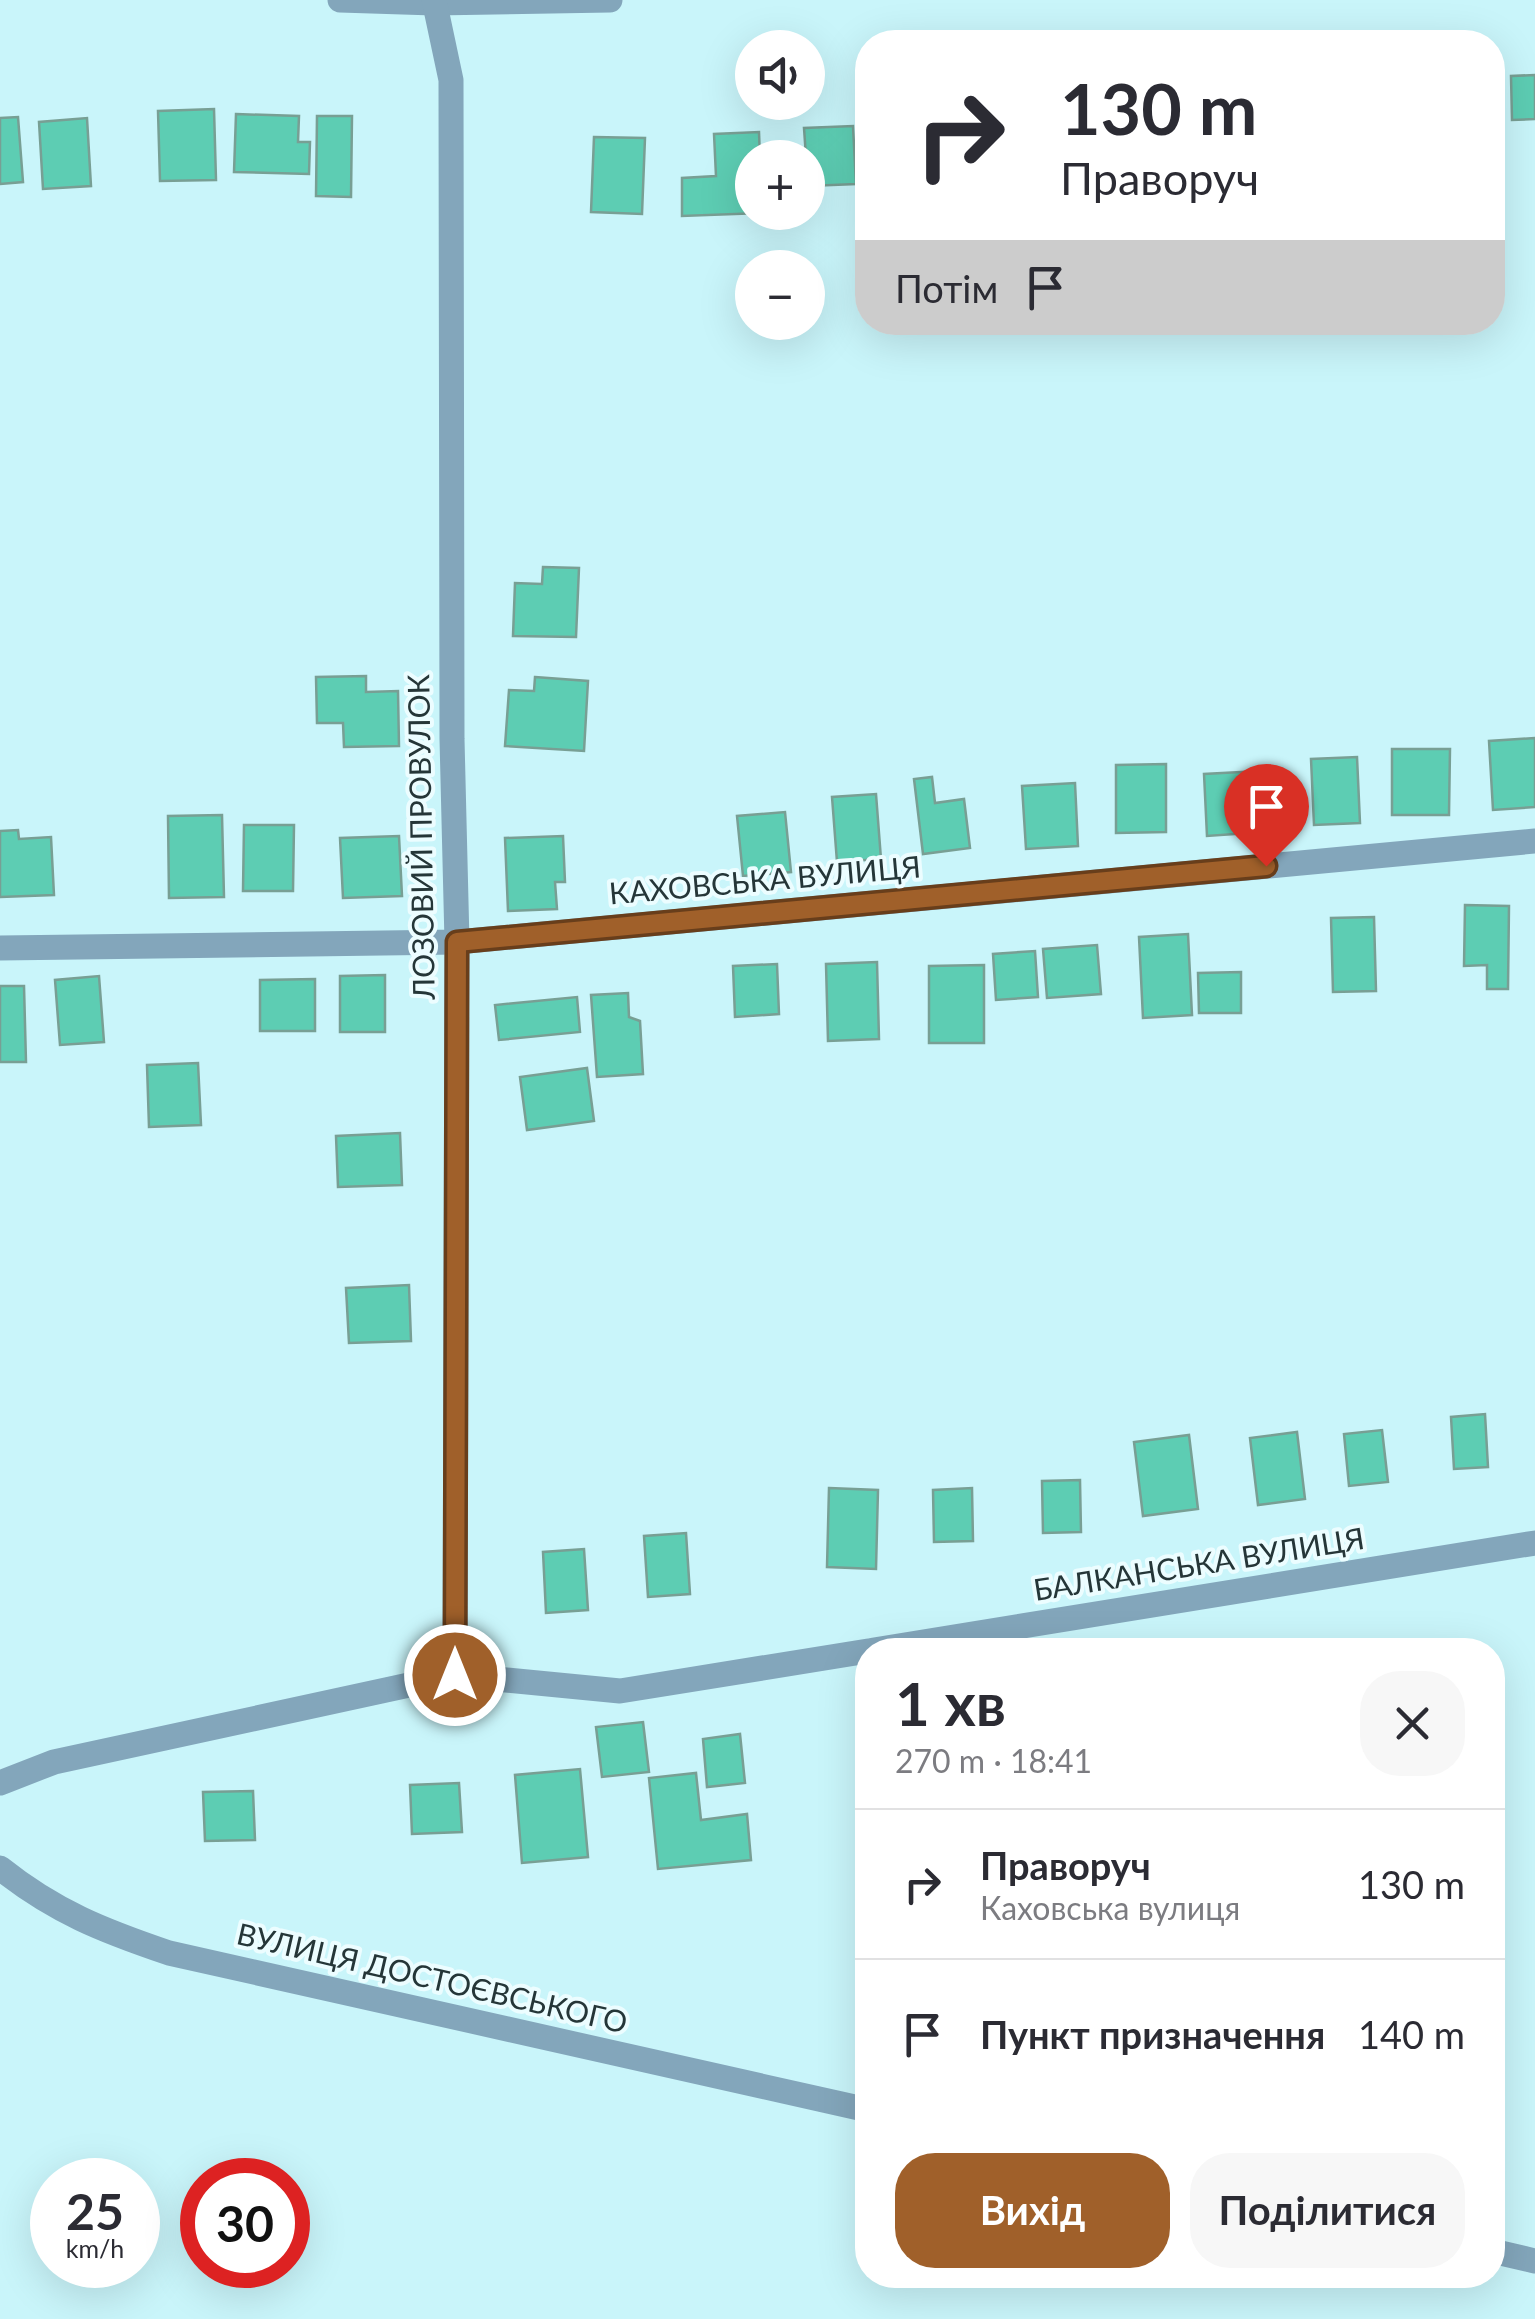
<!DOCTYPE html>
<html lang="uk">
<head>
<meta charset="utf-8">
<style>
	:root { --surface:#fff; --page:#f7f7f7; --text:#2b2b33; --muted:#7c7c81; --line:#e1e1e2; --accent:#a0602a }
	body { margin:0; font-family:Lato,sans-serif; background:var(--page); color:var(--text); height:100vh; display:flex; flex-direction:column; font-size:38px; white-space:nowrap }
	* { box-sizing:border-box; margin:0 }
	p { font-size:32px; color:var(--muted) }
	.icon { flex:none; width:55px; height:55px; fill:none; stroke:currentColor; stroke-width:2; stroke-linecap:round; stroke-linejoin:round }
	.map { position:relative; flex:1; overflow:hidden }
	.details { position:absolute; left:855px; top:1638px; width:650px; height:650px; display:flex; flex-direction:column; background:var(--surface); border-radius:40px; box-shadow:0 10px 40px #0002 }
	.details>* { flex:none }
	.banner { position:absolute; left:855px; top:30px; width:650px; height:305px; border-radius:40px; box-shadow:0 10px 40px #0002; background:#fff; color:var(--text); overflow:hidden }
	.buttons { position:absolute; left:735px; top:30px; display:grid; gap:20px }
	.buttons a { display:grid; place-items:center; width:90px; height:90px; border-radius:50%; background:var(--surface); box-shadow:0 10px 40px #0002; font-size:50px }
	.speed { position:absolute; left:30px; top:2158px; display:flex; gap:20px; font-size:50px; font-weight:700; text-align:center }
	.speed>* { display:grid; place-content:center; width:130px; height:130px; border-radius:50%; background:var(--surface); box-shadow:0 10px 40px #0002; line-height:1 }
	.speed small { font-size:25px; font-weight:400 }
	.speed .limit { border:15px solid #d22; background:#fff; color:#111 }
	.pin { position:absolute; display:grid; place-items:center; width:85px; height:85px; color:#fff; margin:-102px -42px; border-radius:50% 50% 50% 0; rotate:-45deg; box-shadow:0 0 10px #0007 }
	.pin .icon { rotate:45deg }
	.me { position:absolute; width:110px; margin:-55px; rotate:0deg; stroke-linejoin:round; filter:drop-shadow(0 0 8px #0008) }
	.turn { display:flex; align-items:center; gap:35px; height:210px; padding:0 40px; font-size:45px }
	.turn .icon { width:130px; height:130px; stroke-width:2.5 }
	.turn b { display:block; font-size:70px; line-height:85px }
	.then { display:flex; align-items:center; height:95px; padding:0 40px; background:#0003; gap:20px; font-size:38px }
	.round { display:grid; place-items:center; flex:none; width:105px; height:105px; border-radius:40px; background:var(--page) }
	.overview { display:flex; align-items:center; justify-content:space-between; height:170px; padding:0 40px }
	h1 { font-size:60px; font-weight:700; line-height:75px }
	.cta { display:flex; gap:20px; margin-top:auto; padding:20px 40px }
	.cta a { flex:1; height:115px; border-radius:40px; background:var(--accent); color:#fff; font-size:40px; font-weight:700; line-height:115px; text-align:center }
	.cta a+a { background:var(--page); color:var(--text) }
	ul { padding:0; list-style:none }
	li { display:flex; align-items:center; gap:30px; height:150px; padding:0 40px; border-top:2px solid var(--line) }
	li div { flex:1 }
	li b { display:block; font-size:38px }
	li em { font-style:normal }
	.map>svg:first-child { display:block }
	.building { fill:#5dcdb3; stroke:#789f94; stroke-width:2.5 }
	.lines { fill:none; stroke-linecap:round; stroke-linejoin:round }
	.minor { stroke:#83a6bb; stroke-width:25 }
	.route-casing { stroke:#683e1b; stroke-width:25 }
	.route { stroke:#a0602a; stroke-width:18 }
	.labels { text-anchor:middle; stroke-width:8; stroke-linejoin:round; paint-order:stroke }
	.street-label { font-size:30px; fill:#253638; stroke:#ecfdff }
</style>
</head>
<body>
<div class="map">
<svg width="1535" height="2319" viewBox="0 0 1535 2319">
	<rect width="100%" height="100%" fill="#c9f5fa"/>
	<g class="building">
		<polygon points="1535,75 1535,119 1512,120 1511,76"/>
		<polygon points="214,109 216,180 160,181 158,111"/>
		<polygon points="236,114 299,116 298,142 310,142 309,174 234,172"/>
		<polygon points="317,116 352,116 351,197 316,196"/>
		<polygon points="18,117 23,182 0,184 0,118"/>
		<polygon points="87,118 91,186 43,189 39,122"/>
		<polygon points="853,126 856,184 808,186 804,128"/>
		<polygon points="759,132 760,158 752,158 752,212 762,213 682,216 682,178 716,176 714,134"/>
		<polygon points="594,137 645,138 642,214 591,212"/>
		<polygon points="543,567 579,568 576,637 513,636 515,583 542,584"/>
		<polygon points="366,676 366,692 398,691 399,746 344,747 343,723 317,723 316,677"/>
		<polygon points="535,677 588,681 584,751 505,746 509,690 534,691"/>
		<polygon points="1535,738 1535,807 1493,810 1489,741"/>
		<polygon points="1392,749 1450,749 1449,815 1392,815"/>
		<polygon points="1357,757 1360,823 1314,825 1311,759"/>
		<polygon points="1166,764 1166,832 1116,833 1116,765"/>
		<polygon points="1259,771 1263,832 1207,836 1204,774"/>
		<polygon points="932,777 935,803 964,799 970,848 923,854 914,779"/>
		<polygon points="1075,783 1078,846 1026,849 1022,786"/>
		<polygon points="876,794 881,859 837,862 832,797"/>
		<polygon points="785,812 791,872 743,876 737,816"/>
		<polygon points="222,815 224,897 169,898 168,816"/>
		<polygon points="244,825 294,825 293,891 243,891"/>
		<polygon points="18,830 19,839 51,837 54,895 0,897 0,831"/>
		<polygon points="399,836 402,896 343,898 340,838"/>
		<polygon points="563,836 565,882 555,882 557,909 508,911 505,838"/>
		<polygon points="1465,905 1509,906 1508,989 1487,989 1487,965 1464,966"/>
		<polygon points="1374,917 1376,991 1333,992 1331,918"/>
		<polygon points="1188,934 1192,1015 1143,1018 1139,937"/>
		<polygon points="1097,945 1101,994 1047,998 1043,949"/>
		<polygon points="1035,951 1038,997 996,1000 993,954"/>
		<polygon points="877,962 879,1039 828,1041 826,964"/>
		<polygon points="777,964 779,1014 735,1017 733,966"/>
		<polygon points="984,965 984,1043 929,1043 929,966"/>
		<polygon points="1241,972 1241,1013 1199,1013 1198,973"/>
		<polygon points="385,975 385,1032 340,1032 340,976"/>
		<polygon points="99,976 104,1042 60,1045 55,980"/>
		<polygon points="315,979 315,1031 260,1031 260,980"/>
		<polygon points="0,986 24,986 26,1062 0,1062"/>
		<polygon points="628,993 629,1017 640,1021 643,1074 597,1077 591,995"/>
		<polygon points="577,997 580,1032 499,1040 495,1005"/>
		<polygon points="198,1063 201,1125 149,1127 147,1065"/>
		<polygon points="587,1068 594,1121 527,1130 520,1077"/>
		<polygon points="400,1133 402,1185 338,1187 336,1136"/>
		<polygon points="409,1285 411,1341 349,1343 346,1288"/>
		<polygon points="1485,1414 1488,1467 1454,1469 1451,1417"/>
		<polygon points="1382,1430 1388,1482 1349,1486 1344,1434"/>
		<polygon points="1297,1432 1305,1499 1258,1505 1250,1438"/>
		<polygon points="1189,1435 1198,1509 1143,1516 1134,1442"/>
		<polygon points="1080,1480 1081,1532 1043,1533 1042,1481"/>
		<polygon points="829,1488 878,1490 876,1569 827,1567"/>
		<polygon points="972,1488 973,1541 934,1542 933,1490"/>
		<polygon points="686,1533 690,1594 648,1597 644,1536"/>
		<polygon points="584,1549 588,1610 546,1613 543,1552"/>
		<polygon points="643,1722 649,1772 602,1777 596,1727"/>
		<polygon points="868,1725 868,1790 865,1790 857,1727"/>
		<polygon points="740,1734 745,1783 707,1787 703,1739"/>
		<polygon points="580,1769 588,1857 522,1863 515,1775"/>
		<polygon points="696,1773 701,1820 747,1814 751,1860 658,1869 649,1778"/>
		<polygon points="459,1783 462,1832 412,1834 410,1785"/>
		<polygon points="253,1791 255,1840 205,1841 203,1792"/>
	</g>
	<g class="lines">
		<g class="minor">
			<polyline points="340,0 434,3 610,0"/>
			<polyline points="434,0 451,80 452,739 457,942 455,1675"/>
			<polyline points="0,948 457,942 1535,841"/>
			<polyline points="874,1650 1535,1543"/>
			<polyline points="0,1783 54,1762 455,1675 620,1691 868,1651"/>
			<path d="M0,1868c55,44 104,63 169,85l699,157"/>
			<polyline points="1492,2251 1535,2261"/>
		</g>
	</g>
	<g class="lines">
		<defs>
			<polyline id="route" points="455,1675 457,942 1266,866"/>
		</defs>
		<use href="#route" class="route-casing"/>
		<use href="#route" class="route"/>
	</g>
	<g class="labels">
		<g class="street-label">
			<text transform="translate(422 837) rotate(-91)" y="10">ЛОЗОВИЙ ПРОВУЛОК</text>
			<text transform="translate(765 881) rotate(-5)" y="10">КАХОВСЬКА ВУЛИЦЯ</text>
			<text transform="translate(1199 1565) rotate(-9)" y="10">БАЛКАНСЬКА ВУЛИЦЯ</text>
			<text transform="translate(432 1979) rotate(13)" y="10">ВУЛИЦЯ ДОСТОЄВСЬКОГО</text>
		</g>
	</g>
</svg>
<div class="buttons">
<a><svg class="icon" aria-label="sound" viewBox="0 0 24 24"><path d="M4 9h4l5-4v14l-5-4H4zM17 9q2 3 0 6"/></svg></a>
<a>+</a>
<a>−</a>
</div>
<div class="speed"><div>25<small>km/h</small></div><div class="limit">30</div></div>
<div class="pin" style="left:1266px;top:866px;background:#d93025"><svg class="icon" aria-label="arrive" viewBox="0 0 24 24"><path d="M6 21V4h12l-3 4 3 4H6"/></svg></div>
<svg class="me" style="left:455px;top:1675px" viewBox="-20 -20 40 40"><circle r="17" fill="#a0602a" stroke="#fff" stroke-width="3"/><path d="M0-11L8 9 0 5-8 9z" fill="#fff"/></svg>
<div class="banner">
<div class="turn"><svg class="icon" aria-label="right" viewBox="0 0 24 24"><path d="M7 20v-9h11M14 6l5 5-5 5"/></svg><div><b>130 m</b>Праворуч</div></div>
<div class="then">Потім<svg class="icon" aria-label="arrive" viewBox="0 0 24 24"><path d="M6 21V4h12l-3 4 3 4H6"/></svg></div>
</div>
<section class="details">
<div class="overview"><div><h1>1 хв</h1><p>270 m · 18:41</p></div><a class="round"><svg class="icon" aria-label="close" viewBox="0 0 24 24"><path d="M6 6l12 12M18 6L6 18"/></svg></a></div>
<ul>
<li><svg class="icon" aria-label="right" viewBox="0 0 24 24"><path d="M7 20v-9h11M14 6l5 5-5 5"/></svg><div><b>Праворуч</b><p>Каховська вулиця</p></div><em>130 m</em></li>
<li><svg class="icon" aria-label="arrive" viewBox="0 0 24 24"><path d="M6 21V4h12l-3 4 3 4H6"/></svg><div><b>Пункт призначення</b></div><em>140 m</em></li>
</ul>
<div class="cta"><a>Вихід</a><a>Поділитися</a></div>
</section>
</div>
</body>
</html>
